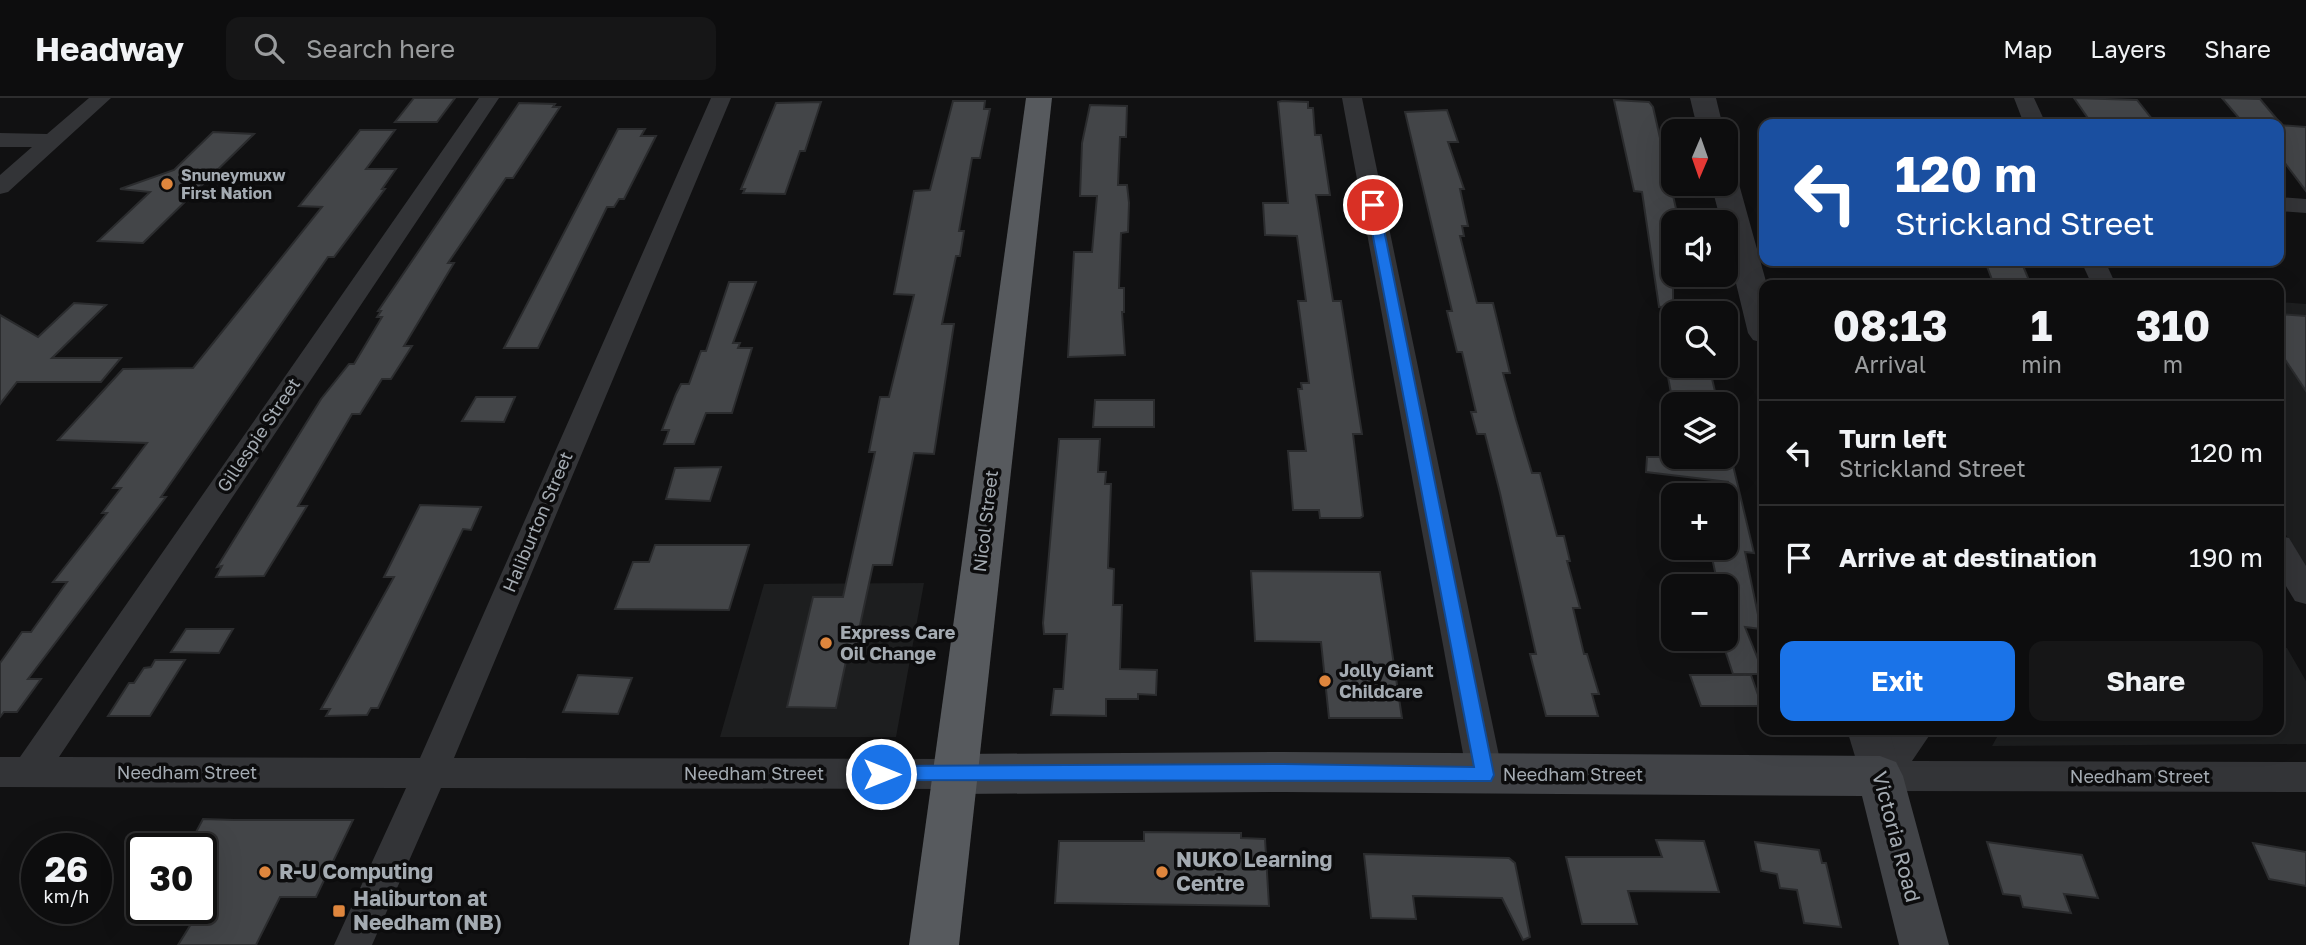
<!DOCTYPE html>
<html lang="en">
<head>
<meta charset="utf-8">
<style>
	:root { --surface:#0d0d0e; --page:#161617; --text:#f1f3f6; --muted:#9a9c9e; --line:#2d2d2e; --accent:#1a73e8 }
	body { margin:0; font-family:"Golos Text",sans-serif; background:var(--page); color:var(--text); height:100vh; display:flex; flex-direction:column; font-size:26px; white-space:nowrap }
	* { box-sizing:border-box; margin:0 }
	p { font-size:23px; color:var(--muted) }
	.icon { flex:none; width:38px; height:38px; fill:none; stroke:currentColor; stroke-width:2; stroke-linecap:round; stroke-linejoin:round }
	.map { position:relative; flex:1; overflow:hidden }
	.sheet { position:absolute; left:1759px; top:182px; width:525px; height:455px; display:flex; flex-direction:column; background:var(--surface); border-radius:14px; box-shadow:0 7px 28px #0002,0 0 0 2px var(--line) }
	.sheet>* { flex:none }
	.hud { position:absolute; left:1759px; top:21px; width:525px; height:147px; border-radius:14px; box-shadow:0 7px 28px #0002,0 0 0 2px var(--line); background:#1a4fa0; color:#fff; overflow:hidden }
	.needle { width:46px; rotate:182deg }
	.controls { position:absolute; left:1661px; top:21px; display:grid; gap:14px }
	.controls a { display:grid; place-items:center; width:77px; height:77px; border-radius:14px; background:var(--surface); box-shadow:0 7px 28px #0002,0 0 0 2px var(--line); font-size:35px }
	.speed { position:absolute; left:21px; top:735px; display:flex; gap:14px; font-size:35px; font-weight:700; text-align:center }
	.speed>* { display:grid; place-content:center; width:91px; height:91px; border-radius:50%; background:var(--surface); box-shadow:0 7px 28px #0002,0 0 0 2px var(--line); line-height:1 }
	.speed small { font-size:18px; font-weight:400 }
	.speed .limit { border:4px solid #111; border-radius:10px; background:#fff; color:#111 }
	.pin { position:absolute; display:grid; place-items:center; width:60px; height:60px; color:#fff; margin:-30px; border:4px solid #fff; border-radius:50%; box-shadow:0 2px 7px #0007 }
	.me { position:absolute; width:77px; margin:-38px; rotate:90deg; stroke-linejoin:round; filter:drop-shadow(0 0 5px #0008) }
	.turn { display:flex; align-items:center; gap:24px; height:147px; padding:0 21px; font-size:32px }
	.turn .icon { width:91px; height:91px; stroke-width:2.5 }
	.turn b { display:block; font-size:49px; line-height:60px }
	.eta { display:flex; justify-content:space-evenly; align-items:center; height:119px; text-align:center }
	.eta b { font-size:42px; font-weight:700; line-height:49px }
	.action { display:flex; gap:14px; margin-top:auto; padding:14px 21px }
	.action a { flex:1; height:80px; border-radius:14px; background:var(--accent); color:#fff; font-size:28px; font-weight:700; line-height:80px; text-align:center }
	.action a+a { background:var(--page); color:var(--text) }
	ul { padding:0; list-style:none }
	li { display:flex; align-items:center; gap:21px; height:105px; padding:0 21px; border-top:2px solid var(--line) }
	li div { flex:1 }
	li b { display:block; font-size:26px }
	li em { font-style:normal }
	header { display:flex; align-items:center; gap:42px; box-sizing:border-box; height:98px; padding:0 35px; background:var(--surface); border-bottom:2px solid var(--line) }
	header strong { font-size:33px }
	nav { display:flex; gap:38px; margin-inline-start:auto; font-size:24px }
	.search { width:490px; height:63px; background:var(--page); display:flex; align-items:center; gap:18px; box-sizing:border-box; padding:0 24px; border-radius:14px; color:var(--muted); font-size:26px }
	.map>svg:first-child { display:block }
	.built { fill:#1d1e1f }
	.building { fill:#434548; stroke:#2b2c2e; stroke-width:2 }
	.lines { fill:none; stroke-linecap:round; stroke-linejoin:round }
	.minor { fill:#333437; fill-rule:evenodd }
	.tertiary { fill:#333437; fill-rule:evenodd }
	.secondary { fill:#414347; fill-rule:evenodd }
	.trunk { fill:#575a5e; fill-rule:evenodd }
	.route { fill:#1a73e8; stroke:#114b97; stroke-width:2 }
	.poi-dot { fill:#df863d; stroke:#0c0c0d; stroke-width:2.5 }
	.labels { text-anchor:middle; stroke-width:7; stroke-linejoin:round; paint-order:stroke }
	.far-poi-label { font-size:16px; font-weight:bold; fill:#a4abb2; stroke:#0c0c0d; text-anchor:start }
	.street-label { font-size:18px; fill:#a4abb2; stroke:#0c0c0d }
	.poi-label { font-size:18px; font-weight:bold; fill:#a4abb2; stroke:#0c0c0d; text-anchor:start }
	.near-street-label { font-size:21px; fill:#a4abb2; stroke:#0c0c0d }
	.near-poi-label { font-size:21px; font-weight:bold; fill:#a4abb2; stroke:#0c0c0d; text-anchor:start }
</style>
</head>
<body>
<header>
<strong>Headway</strong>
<div class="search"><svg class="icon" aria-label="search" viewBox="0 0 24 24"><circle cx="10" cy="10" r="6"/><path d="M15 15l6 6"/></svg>Search here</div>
<nav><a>Map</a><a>Layers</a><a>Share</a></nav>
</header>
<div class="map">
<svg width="2306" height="847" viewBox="0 0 2306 847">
	<rect width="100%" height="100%" fill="#111112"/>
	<g class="built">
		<polygon points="2279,204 2306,206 2306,471 2279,425"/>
		<polygon points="924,485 896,639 720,639 764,486"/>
		<polygon points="2279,549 2287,550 2306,583 2306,646 1992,648 2001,632 2278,632"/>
	</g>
	<g class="building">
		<polygon points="414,0 455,0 437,24 395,24"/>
		<polygon points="2074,0 2137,2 2156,26 2092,26"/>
		<polygon points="2222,0 2260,1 2281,26 2244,26"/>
		<polygon points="1614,2 1649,4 1653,9 1679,124 1673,124 1673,208 1659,209 1642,94 1634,93"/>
		<polygon points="953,3 985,3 984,11 990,11 980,60 972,60 959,133 964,133 960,158 956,158 942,226 954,226 934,356 914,355 892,467 873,467 854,555 848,554 836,610 787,609 813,499 843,499 875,354 869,354 880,299 889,299 914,197 894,196 914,93 930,92"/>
		<polygon points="1282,3 1308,4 1308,10 1313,10 1315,37 1321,37 1330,97 1316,97 1333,203 1341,203 1362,336 1353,336 1363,418 1360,420 1320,420 1319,412 1293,412 1288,353 1306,353 1298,291 1302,291 1301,285 1309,285 1298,203 1306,203 1297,138 1265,137 1263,105 1288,105 1278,4"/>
		<polygon points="821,4 805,53 800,53 785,96 743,95 745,91 741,91 776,5"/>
		<polygon points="519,5 555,6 553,9 560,9 513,80 506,80 448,165 454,165 404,248 412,248 391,281 382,281 360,316 352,316 298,408 307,408 264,478 216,479 222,468 217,469 321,301 349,266 354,266 382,219 377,219 381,213 378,213"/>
		<polygon points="1090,7 1127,8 1126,39 1120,39 1118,87 1127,87 1129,105 1128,134 1121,135 1119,190 1124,190 1124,214 1122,214 1125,257 1068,259 1074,154 1092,154 1097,98 1080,98 1082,45"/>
		<polygon points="1447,12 1458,44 1448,44 1464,91 1460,91 1468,128 1462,128 1464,138 1460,138 1477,205 1493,205 1510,275 1503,275 1516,322 1532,375 1540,375 1557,438 1564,438 1570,463 1567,463 1580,510 1573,510 1584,556 1587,556 1599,596 1592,596 1598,618 1546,618 1530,556 1536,556 1500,395 1485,336 1477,336 1471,314 1476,314 1462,254 1457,254 1447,213 1452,213 1405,14"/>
		<polygon points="2278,27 2306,29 2306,93 2278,56"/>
		<polygon points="618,31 645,31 641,38 656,38 624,101 619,101 614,109 607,109 538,250 504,250"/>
		<polygon points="360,32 395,32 366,71 396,71 382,91 385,91 334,159 328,159 161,399 166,399 28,581 41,581 17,614 4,614 0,619 0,565 22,534 31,534 67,484 53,484 107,415 102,415 121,390 113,390 147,345 58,342 123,271 193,270 322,109 299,108"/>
		<polygon points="213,34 254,36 143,145 98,143 150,94 120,91 174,72"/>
		<polygon points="1985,163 2021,163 2031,187 1994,187"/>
		<polygon points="729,184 756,184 733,245 740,245 738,250 752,250 732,315 706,315 694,346 664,346 669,332 662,332 676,296 681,286 689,286 701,253 706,253"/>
		<polygon points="74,205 106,207 52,260 121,260 101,284 17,284 0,306 0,217 38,239"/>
		<polygon points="2278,216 2306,218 2306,293 2278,251"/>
		<polygon points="1666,268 1709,268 1718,306 1673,306"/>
		<polygon points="476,299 515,299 504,324 462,323"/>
		<polygon points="1095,302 1154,302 1154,329 1093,329"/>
		<polygon points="1059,341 1100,341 1098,374 1106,374 1105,386 1111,386 1108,470 1114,471 1113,507 1122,507 1120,571 1157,572 1156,597 1138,596 1138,601 1106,601 1106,618 1051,617 1054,591 1063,591 1067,536 1044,536 1043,525"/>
		<polygon points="1647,359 1731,359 1754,455 1745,454 1761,531 1745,529 1764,576 1733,576 1726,555 1726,488 1718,488 1710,450 1726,450 1726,384 1729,384 1646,374"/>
		<polygon points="721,369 710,403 666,401 675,370"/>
		<polygon points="420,407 481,409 471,432 463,431 378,610 371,610 367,617 326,618 330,611 321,611 394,479 384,479"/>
		<polygon points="655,447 749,447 729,512 615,511 633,464 649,464"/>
		<polygon points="1251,473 1380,474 1402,620 1329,620 1321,544 1255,543"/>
		<polygon points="186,531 233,531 219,555 171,554"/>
		<polygon points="155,562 185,562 150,618 108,618 129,585 134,585 144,570 151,569"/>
		<polygon points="578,577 632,580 618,616 563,614"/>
		<polygon points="1690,577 1751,577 1762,608 1701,608"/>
		<polygon points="203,721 234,722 353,722 316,799 280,799 256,847 178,847 201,810 201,751 187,751"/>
		<polygon points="1144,734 1241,735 1241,740 1265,741 1269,808 1055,805 1059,743 1144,743"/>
		<polygon points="1656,742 1704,743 1719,794 1628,793 1637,826 1582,826 1566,759 1662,759"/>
		<polygon points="1755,744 1819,752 1822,765 1826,765 1841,829 1804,825 1797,792 1780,790 1777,776 1761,773"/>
		<polygon points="1987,744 2082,757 2098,800 2064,796 2071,815 2023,809 2020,798 2003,796"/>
		<polygon points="2253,745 2306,754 2306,788 2269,781"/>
		<polygon points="1364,756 1509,760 1515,765 1530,839 1523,842 1502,800 1413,798 1416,821 1371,820"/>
	</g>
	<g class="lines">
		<g class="minor">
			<polygon points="89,0 111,0 8,94 0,96 0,77 32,49 0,49 0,35 47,36"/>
			<polygon points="479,0 499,0 59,659 420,660 711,0 731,0 454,660 955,661 967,665 973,676 967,687 955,691 441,690 372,847 334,847 406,690 0,689 0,659 20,659"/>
			<polygon points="1342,0 1362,0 1503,677 1497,688 1485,692 1473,688 1467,677"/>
			<polygon points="2014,0 2034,0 2046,26 2024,26"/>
			<polygon points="2278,99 2306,101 2306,115 2278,113"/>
			<polygon points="2081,163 2105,163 2116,187 2092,187"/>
			<polygon points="2278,437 2289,440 2306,468 2306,506 2295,503 2278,475"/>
			<polygon points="1896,632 1933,632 1912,663 2306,664 2306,694 1880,693 1868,689 1862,678"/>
		</g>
		<g class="tertiary">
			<polygon points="1690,0 1716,0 1724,33 1698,33"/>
			<polygon points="1726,78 1735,80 1739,86 1767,187 1764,187 1764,245 1753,242 1748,235 1726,144 1726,124 1721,124 1711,86 1726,86"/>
			<polygon points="1847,632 1889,632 1902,678 1895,691 1880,697 1865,691"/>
		</g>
		<polygon class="secondary" points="1284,654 1880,658 1896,664 1903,678 1949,847 1899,847 1862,698 1284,694 955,696 939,690 932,676 939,662 955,656"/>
		<polygon class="trunk" points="1026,0 1052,0 959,847 909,847"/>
	</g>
	<polygon class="route" points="1373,103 1379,107 1494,677 1491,683 874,682 871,676 874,670 881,668 1284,666 1474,669 1367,107"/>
	<g class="poi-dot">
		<circle cx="167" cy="86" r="7"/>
		<circle cx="826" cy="545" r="7"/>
		<circle cx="1325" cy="583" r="7"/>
		<circle cx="265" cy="774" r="7"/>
		<circle cx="1162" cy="774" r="7"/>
		<rect x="332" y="806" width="14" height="14" rx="3.5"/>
	</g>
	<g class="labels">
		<g class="far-poi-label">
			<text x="181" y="83">Snuneymuxw<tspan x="181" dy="18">First Nation</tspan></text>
		</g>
		<g class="street-label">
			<text transform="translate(259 337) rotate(-56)" y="6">Gillespie Street</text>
			<text transform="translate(986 423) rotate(-83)" y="6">Nicol Street</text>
			<text transform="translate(538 424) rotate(-67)" y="6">Haliburton Street</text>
			<text x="187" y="681">Needham Street</text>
			<text x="754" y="682">Needham Street</text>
			<text x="1573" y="683">Needham Street</text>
			<text x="2140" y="685">Needham Street</text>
		</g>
		<g class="poi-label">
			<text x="840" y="541">Express Care<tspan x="840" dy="21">Oil Change</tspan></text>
			<text x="1339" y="579">Jolly Giant<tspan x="1339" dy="21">Childcare</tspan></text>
		</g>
		<g class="near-street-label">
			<text transform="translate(1896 739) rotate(75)" y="7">Victoria Road</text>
		</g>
		<g class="near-poi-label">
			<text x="1176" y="769">NUKO Learning<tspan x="1176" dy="24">Centre</tspan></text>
			<text x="279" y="781">R-U Computing</text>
			<text x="353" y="808">Haliburton at<tspan x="353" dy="24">Needham (NB)</tspan></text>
		</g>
	</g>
</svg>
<div class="controls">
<a><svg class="needle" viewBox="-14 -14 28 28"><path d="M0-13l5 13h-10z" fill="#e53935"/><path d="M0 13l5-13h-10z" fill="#9a9c9e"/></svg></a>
<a><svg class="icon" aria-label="sound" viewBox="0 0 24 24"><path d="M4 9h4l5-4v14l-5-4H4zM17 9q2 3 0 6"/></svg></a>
<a><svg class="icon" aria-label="search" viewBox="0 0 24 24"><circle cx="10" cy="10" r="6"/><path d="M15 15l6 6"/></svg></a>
<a><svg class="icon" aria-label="layers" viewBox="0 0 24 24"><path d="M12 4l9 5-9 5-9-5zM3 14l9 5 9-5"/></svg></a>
<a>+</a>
<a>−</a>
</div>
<div class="speed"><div>26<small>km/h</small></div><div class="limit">30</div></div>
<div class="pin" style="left:1373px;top:107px;background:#d93025"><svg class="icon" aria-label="arrive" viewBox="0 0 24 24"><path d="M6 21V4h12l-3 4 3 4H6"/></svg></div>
<svg class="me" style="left:881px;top:676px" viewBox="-20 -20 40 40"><circle r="17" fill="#1a73e8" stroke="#fff" stroke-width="3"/><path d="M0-11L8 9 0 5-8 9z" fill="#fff"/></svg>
<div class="hud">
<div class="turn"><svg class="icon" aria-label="left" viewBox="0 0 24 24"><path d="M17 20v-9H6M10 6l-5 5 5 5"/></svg><div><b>120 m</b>Strickland Street</div></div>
</div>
<section class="sheet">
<div class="eta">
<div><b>08:13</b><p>Arrival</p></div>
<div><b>1</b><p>min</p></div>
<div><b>310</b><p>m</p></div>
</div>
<ul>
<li><svg class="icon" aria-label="left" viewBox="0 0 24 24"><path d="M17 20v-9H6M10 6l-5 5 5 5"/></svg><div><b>Turn left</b><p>Strickland Street</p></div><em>120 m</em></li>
<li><svg class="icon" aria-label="arrive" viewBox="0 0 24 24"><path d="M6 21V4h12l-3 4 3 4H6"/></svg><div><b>Arrive at destination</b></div><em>190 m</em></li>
</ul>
<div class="action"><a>Exit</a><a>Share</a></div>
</section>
</div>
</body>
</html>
